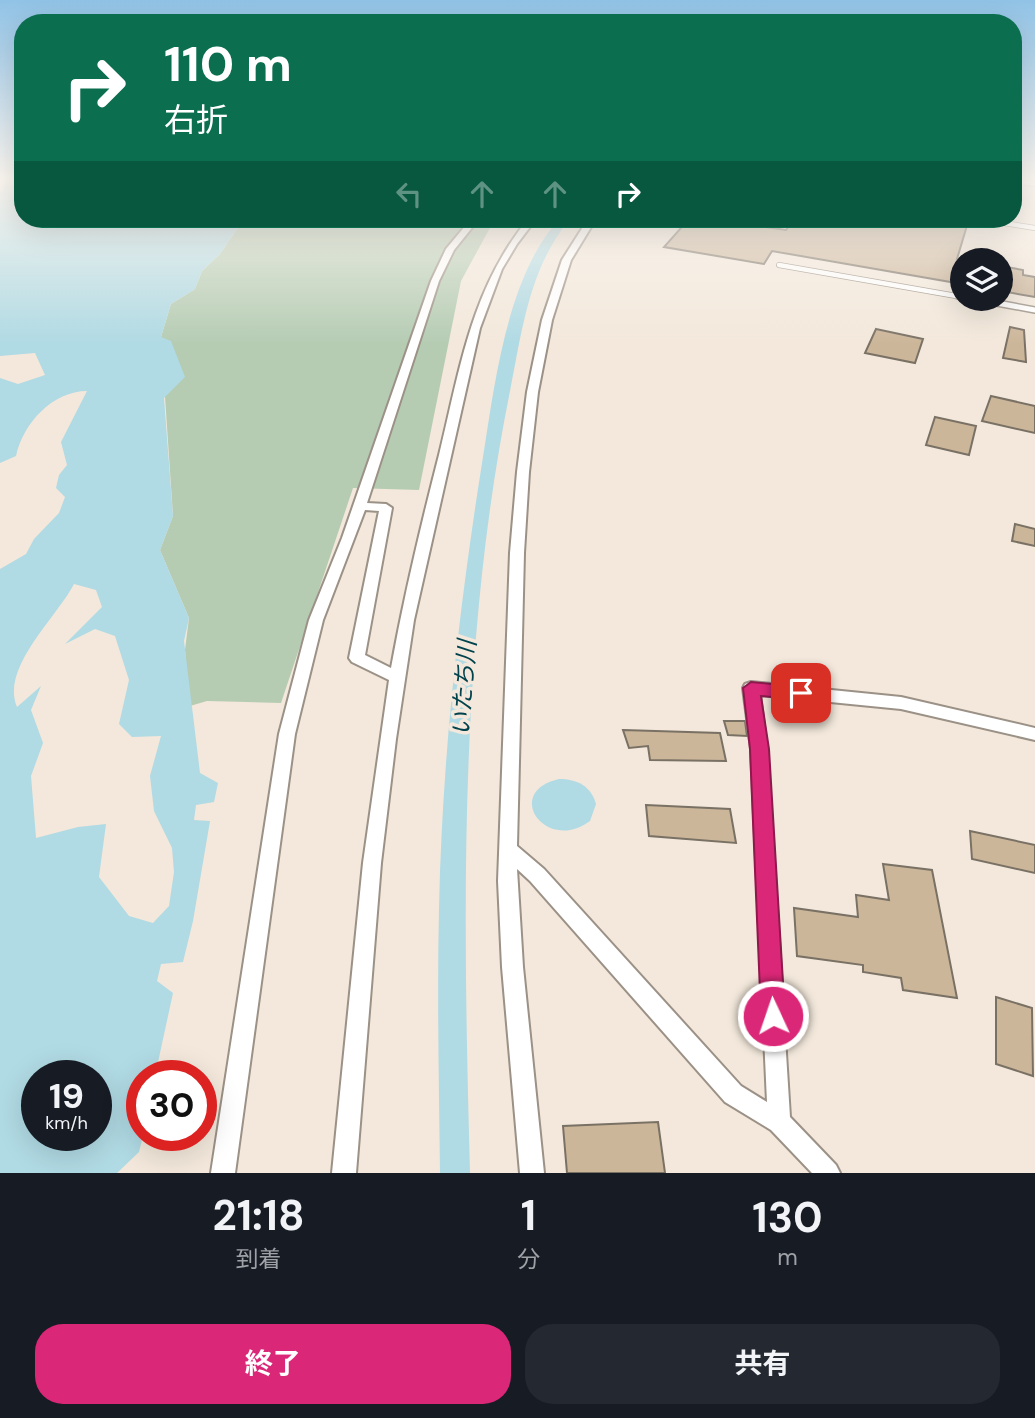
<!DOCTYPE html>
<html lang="ja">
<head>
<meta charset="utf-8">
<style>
	:root { --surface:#171b24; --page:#242831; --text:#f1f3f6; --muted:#9ea1a6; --accent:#db2777 }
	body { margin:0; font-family:"DM Sans","Noto Sans JP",sans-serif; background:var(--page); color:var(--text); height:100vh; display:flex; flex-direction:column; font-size:26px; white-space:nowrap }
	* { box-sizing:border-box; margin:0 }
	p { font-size:23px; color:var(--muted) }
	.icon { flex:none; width:38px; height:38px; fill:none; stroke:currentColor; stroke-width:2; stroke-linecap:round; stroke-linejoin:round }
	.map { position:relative; height:1173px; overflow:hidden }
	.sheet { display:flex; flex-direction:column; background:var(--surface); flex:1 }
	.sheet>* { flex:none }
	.guide { position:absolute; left:14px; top:14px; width:1008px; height:214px; border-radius:28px; box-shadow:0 7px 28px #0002; background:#0b6e4f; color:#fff; overflow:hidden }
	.buttons { position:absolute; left:950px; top:248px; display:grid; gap:14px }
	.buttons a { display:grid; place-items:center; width:63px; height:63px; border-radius:50%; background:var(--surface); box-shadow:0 7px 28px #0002; font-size:35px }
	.speed { position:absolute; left:21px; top:1060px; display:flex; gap:14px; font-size:35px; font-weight:700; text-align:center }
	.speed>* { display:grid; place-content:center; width:91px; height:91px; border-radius:50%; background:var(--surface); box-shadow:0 7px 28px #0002; line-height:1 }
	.speed small { font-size:18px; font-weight:400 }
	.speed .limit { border:10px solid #d22; background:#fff; color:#111 }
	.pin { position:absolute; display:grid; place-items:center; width:60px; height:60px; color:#fff; margin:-30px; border-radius:14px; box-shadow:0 4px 10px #0006 }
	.me { position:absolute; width:77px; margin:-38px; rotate:357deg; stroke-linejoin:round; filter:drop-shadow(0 0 5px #0008) }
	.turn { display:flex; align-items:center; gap:24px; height:147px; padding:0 35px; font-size:32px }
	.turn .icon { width:91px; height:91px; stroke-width:2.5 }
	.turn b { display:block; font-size:49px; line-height:60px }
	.lanes { display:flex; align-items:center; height:66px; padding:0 35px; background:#0003; justify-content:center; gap:35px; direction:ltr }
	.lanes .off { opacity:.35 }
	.eta { display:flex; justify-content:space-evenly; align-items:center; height:119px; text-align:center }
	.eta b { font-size:42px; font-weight:700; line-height:49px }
	.action { display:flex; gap:14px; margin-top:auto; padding:14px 35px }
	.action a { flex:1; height:80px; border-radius:28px; background:var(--accent); color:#fff; font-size:28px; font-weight:700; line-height:80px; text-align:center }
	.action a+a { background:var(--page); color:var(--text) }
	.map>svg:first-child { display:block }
	.green { fill:#b5ccb3 }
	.water { fill:#b0dae4; fill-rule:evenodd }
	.building { fill:#ccb69a; stroke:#7a7165; stroke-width:2 }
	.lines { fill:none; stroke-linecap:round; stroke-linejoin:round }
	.service-far1-casing { stroke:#9b9186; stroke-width:6 }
	.service-casing { stroke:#9b9186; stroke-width:8 }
	.minor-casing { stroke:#9b9186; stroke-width:4 }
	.service-far1 { stroke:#fff; stroke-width:4.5 }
	.service { stroke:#fff; stroke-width:5 }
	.minor { fill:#fff; fill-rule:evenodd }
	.route { fill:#db2777; stroke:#8e194d; stroke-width:2 }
	.labels { text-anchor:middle; stroke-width:7; stroke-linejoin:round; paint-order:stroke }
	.water-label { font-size:24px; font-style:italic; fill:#01424d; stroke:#f3e8db }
</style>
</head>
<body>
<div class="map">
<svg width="1035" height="1173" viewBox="0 0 1035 1173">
	<rect width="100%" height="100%" fill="#f3e8db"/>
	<polygon class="green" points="234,219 500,219 491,226 461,281 419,490 353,488 281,703 207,701 190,706 185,650 189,618 160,550 173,516 161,337 171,304 195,289 202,271 220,254 240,225"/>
	<g class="water">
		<path d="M7,179h16v40h211l6,6 -20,29 -18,17 -7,18 -24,15 -10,33 10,4 14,36 -21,21 9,118 -13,34 29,68 -5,23 16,132 18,10 -4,19 -18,3 -2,15 16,1 -17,100 -10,41 -22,2 -4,17 16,12 -18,83h-13l1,60 -4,16 -22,21h-117v-604l26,-15 8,-15 25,-26 6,-16 -9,-9 3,-13 8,-10 -6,-23 26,-51c-34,0 -64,32 -71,65l-16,7v-85l18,6 27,-9 -10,-22 -35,3v-164zM74,584l22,6 6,17 -37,37 30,-15 20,7 14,44 -10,44 13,13 29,-1 -11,40 4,35 18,37 2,24 -5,34 -16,17 -24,-7 -30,-39 7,-53 -28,3 -42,11 -5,-62 12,-33 -12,-33 10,-24 -24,21c-17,-39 40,-90 57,-123zM37,1076h59v60h-59z"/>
		<path d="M559,219h11c-41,49 -48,112 -60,172 -52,257 -47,522 -40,782h-30c-1,-88 -3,-176 -1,-264 3,-151 20,-302 44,-452 12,-75 24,-180 76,-238z"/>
		<path d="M559,779c18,0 32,7 37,25l-6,17c-44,33 -88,-29 -31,-42z"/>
	</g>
	<g class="building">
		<polygon points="689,219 713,219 786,230 794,219 947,219 968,222 957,259 962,260 962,284 772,251 764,264 664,247"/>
		<polygon points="1001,266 1023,270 1023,275 1035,277 1035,297 1001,291"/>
		<polygon points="1010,327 1024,330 1026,362 1003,358"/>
		<polygon points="876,329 923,339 915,363 865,353"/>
		<polygon points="991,396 1035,406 1035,433 982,421"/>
		<polygon points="935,417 976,426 969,455 926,445"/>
		<polygon points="1015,524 1035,529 1035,546 1012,541"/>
		<polygon points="724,721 745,721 747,736 728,735"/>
		<polygon points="623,730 720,733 726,761 650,760 648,746 629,748"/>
		<polygon points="646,805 730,809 736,843 649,836"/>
		<polygon points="970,831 1035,845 1035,873 972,859"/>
		<polygon points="883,864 932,870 957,998 903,990 901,978 863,972 863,965 797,956 794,908 858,917 856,895 889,900"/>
		<polygon points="996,997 1032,1008 1033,1076 996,1064"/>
		<polygon points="658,1122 665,1173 567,1173 563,1126"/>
	</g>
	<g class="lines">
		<defs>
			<g id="service-far1">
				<polyline points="1013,181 1035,184"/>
				<polyline points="979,219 1035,228"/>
				<polyline points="779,265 962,297"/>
			</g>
			<g id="service">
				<polyline points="958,296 962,297"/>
				<polyline points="975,299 1035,310"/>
			</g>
			<g id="minor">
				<path d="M471,219h8l-25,31 -15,31 -72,222 19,1 6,4 -27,147 26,13c13,-72 30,-143 48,-213 21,-86 32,-166 89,-236h8l-19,25 -15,25 -22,59 -66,292 -18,119 -15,124 -25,310h-24l31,-310 26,-183 -37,-18 -3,-4 30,-147 -14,-1 -42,110 -28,114 -60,439h-24l68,-439 30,-114 33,-82 89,-257 15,-32z"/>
				<polygon points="588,219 596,219 571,260 552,320 538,392 529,472 524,553 517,846 544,869 741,1086 767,1102 751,749 743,688 745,684 751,682 901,697 1035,728 1035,740 901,709 760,695 767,749 790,1117 836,1165 840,1173 812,1173 771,1130 725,1102 530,881 517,869 523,967 544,1173 520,1173 502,967 498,881 510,553 517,472 527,392 542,320 562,260"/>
			</g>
		</defs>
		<use href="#service-far1" class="service-far1-casing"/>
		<use href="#service" class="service-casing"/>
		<use href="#minor" class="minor-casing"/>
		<use href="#service-far1" class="service-far1"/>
		<use href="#service" class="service"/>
		<use href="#minor" class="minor"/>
	</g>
	<linearGradient id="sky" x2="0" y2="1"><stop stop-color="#91c3e6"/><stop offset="0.52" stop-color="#faf5ef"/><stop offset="1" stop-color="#faf5ef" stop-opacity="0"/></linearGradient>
	<rect width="1035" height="344" fill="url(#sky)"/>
	<polygon class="route" points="751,682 801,687 810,693 801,700 761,696 769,749 785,1016 781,1024 773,1027 765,1024 761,1016 750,749 743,688"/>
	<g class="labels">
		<g class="water-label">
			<text transform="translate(464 688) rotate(-86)" y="8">いたち川</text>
		</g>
	</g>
</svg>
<div class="buttons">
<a><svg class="icon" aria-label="layers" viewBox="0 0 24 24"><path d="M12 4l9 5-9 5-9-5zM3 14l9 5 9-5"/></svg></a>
</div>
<div class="speed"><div>19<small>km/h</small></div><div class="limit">30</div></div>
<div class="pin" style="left:801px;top:693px;background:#d93025"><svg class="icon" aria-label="arrive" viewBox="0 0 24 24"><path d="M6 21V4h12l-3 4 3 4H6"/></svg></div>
<svg class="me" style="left:773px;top:1016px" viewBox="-20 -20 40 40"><circle r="17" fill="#db2777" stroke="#fff" stroke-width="3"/><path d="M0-11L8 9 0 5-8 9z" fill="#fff"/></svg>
<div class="guide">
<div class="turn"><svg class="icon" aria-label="right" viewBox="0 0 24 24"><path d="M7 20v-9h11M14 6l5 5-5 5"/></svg><div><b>110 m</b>右折</div></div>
<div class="lanes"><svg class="icon off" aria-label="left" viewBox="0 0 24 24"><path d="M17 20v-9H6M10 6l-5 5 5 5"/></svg><svg class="icon off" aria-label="ahead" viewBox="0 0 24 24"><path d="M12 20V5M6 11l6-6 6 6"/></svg><svg class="icon off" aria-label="ahead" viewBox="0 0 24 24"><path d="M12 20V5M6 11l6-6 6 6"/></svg><svg class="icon" aria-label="right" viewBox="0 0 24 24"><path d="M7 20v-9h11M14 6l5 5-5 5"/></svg></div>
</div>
</div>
<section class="sheet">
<div class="eta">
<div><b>21:18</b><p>到着</p></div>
<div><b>1</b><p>分</p></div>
<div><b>130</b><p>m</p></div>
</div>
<div class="action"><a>終了</a><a>共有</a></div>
</section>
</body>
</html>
